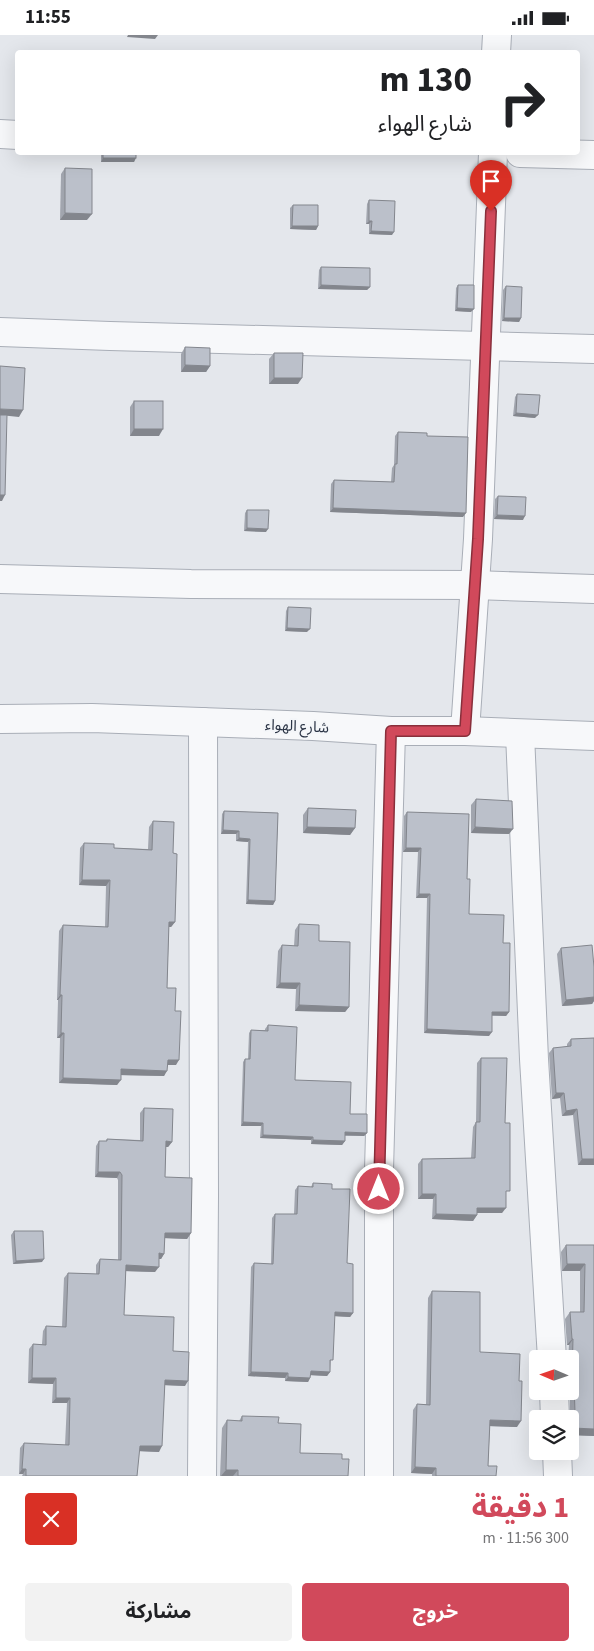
<!DOCTYPE html>
<html lang="ar">
<head>
<meta charset="utf-8">
<style>
	:root { --surface:#fff; --page:#f2f2f2; --text:#202124; --muted:#757577; --accent:#d1495b }
	body { margin:0; font-family:"Source Sans 3","Noto Sans Arabic",sans-serif; background:var(--page); color:var(--text); direction:rtl; height:100vh; display:flex; flex-direction:column; font-size:19px; white-space:nowrap }
	* { box-sizing:border-box; margin:0 }
	p { font-size:16px; color:var(--muted) }
	.icon { flex:none; width:28px; height:28px; fill:none; stroke:currentColor; stroke-width:2; stroke-linecap:round; stroke-linejoin:round }
	.map { position:relative; height:1441px; overflow:hidden; direction:ltr }
	.drawer { display:flex; flex-direction:column; background:var(--surface); flex:1 }
	.drawer>* { flex:none }
	.top-card { position:absolute; left:15px; top:15px; width:565px; height:105px; border-radius:5px; box-shadow:0 5px 20px #0002; direction:rtl; background:#fff; color:var(--text); overflow:hidden }
	.needle { width:32px; rotate:272deg }
	.controls { position:absolute; left:529px; top:1315px; display:grid; gap:10px }
	.controls a { display:grid; place-items:center; width:50px; height:50px; border-radius:5px; background:var(--surface); box-shadow:0 5px 20px #0002; font-size:25px }
	.pin { position:absolute; display:grid; place-items:center; width:42px; height:42px; color:#fff; margin:-51px -21px; border-radius:50% 50% 50% 0; rotate:-45deg; box-shadow:0 0 5px #0007 }
	.pin .icon { rotate:45deg }
	.me { position:absolute; width:55px; margin:-28px; rotate:0deg; stroke-linejoin:round; filter:drop-shadow(0 0 4px #0008) }
	.turn { display:flex; align-items:center; gap:18px; height:105px; padding:0 25px; font-size:22px }
	.turn .icon { width:65px; height:65px; stroke-width:2.5 }
	.turn b { display:block; font-size:35px; line-height:42px }
	.round { display:grid; place-items:center; flex:none; width:52px; height:52px; border-radius:5px; background:var(--page) }
	.headline { display:flex; align-items:center; justify-content:space-between; height:85px; padding:0 25px }
	h1 { font-size:30px; font-weight:700; line-height:38px; color:var(--accent) }
	.button { display:flex; gap:10px; margin-top:auto; padding:10px 25px }
	.button a { flex:1; height:58px; border-radius:5px; background:var(--accent); color:#fff; font-size:20px; font-weight:700; line-height:58px; text-align:center }
	.button a+a { background:var(--page); color:var(--text) }
	.status { display:flex; justify-content:space-between; align-items:center; height:35px; padding:0 25px; background:var(--surface); direction:ltr }
	.status svg { height:14px; fill:currentColor }
	.map>svg:first-child { display:block }
	.lines { fill:none; stroke-linecap:round; stroke-linejoin:round }
	.minor-casing { stroke:#a9aeb7; stroke-width:30 }
	.tertiary-casing { stroke:#a9aeb7; stroke-width:30 }
	.minor { stroke:#f7f8fa; stroke-width:28 }
	.tertiary { stroke:#f7f8fa; stroke-width:28 }
	.wall { fill:#a1a5ae }
	.shaded-wall { fill:#83868d }
	.building { fill:#bbc0ca; stroke:#83868d }
	.route-casing { stroke:#882f3b; stroke-width:12 }
	.route { stroke:#d1495b; stroke-width:9 }
	.labels { text-anchor:middle; stroke-width:4; stroke-linejoin:round; paint-order:stroke }
	.street-label { font-size:15px; fill:#2b3445; stroke:#f4f6f9 }
</style>
</head>
<body>
<div class="status"><b>11:55</b><svg viewBox="0 0 49 12"><path d="M0 12V9h3v3zM5 12V6h3v6zM10 12V3h3v9zM15 12V0h3v12zM26 1h20v11H26zM47 4h2v5h-2z"/></svg></div>
<div class="map">
<svg width="594" height="1441" viewBox="0 0 594 1441">
	<rect width="100%" height="100%" fill="#e4e7ec"/>
	<g class="lines">
		<defs>
			<g id="minor">
				<polyline points="496,18 497,0"/>
				<polyline points="0,99 18,100"/>
				<polyline points="520,118 594,120"/>
				<polyline points="0,297 110,301 594,314"/>
				<polyline points="0,544 191,549 474,550 594,554"/>
				<polyline points="465,696 478,504 493,118"/>
				<polyline points="520,699 534,1024 552,1324"/>
				<polyline points="554,1356 555,1384"/>
				<polyline points="557,1416 558,1441"/>
				<polyline points="202,1441 204,1161 203,687"/>
				<polyline points="379,1441 379,1135 391,696"/>
			</g>
			<polyline id="tertiary" points="0,684 92,683 313,691 391,696 465,696 594,701"/>
		</defs>
		<use href="#minor" class="minor-casing"/>
		<use href="#tertiary" class="tertiary-casing"/>
		<use href="#minor" class="minor"/>
		<use href="#tertiary" class="tertiary"/>
	</g>
	<g class="wall">
		<polygon points="101,118 136,118 134,127 101,127"/>
		<polygon points="65,133 87,185 60,185 61,139"/>
		<polygon points="369,165 392,200 369,199 369,189 366,189 367,169"/>
		<polygon points="293,170 318,191 316,195 290,194 290,173"/>
		<polygon points="321,232 370,252 367,255 318,254 319,235"/>
		<polygon points="458,250 471,277 455,276 456,253"/>
		<polygon points="506,251 521,283 519,287 502,286 503,255"/>
		<polygon points="185,312 210,331 206,337 181,337 181,319"/>
		<polygon points="274,318 298,349 269,349 269,324"/>
		<polygon points="517,359 535,383 513,381 515,362"/>
		<polygon points="134,366 159,401 130,401 130,372"/>
		<polygon points="398,397 463,482 330,477 331,449 334,445 391,447 392,433 394,430 395,401"/>
		<polygon points="498,461 523,485 494,484 495,464"/>
		<polygon points="247,475 266,497 244,496 245,478"/>
		<polygon points="288,572 307,597 285,596 286,576"/>
		<polygon points="476,764 509,799 471,798 471,770"/>
		<polygon points="308,773 355,793 350,800 303,798 303,780"/>
		<polygon points="224,776 278,778 275,866 273,870 246,869 248,807 236,806 236,799 221,799 222,779"/>
		<polygon points="407,777 467,844 469,879 503,908 509,977 506,981 492,981 489,1001 424,998 427,863 416,863 418,817 403,817 404,781"/>
		<polygon points="153,786 173,818 175,887 171,892 169,892 167,953 175,976 176,1030 168,1030 164,1041 121,1040 117,1050 59,1048 60,1003 57,1003 58,965 57,965 59,896 63,890 105,892 106,851 79,850 80,813 84,808 114,813 148,814 149,792"/>
		<polygon points="299,889 319,906 349,972 345,977 295,976 296,954 276,953 278,916 282,910 294,911 295,895"/>
		<polygon points="561,913 594,962 594,966 592,969 562,971 557,919"/>
		<polygon points="268,990 295,1045 350,1079 367,1098 364,1101 345,1101 345,1106 342,1110 311,1109 311,1105 260,1103 261,1091 241,1091 243,1027 245,1024 248,1024 249,998 251,995 265,995 265,994"/>
		<polygon points="594,1003 594,1130 578,1130 573,1080 562,1081 560,1063 552,1064 549,1018 553,1013 567,1012 567,1009 571,1004"/>
		<polygon points="481,1023 505,1088 506,1161 502,1178 477,1178 477,1180 473,1186 432,1184 433,1164 418,1164 418,1129 422,1124 471,1123 473,1092 476,1087 477,1028"/>
		<polygon points="144,1073 172,1107 168,1112 166,1112 165,1142 191,1198 187,1204 165,1203 164,1219 161,1224 159,1224 155,1237 126,1236 124,1280 173,1316 185,1351 165,1350 159,1417 139,1416 137,1441 22,1441 23,1439 19,1439 20,1413 24,1408 65,1410 67,1368 52,1368 53,1349 28,1348 29,1314 33,1309 42,1309 43,1296 46,1291 62,1292 64,1243 68,1238 96,1239 96,1230 100,1224 118,1225 118,1145 117,1143 95,1142 96,1111 99,1106 106,1106 107,1104 140,1105 140,1078"/>
		<polygon points="313,1148 332,1154 347,1228 353,1278 350,1282 334,1281 330,1337 327,1341 310,1340 310,1343 308,1347 285,1346 285,1343 248,1341 251,1232 254,1228 271,1229 272,1183 275,1179 294,1179 295,1155 298,1151 311,1152"/>
		<polygon points="14,1196 42,1227 13,1229 11,1200"/>
		<polygon points="566,1210 594,1210 594,1401 570,1400 570,1324 568,1324 569,1310 567,1310 565,1284 570,1277 580,1277 580,1236 562,1236 561,1217"/>
		<polygon points="432,1256 480,1317 517,1392 490,1391 488,1431 496,1441 432,1441 432,1439 411,1438 413,1375 417,1369 426,1369 428,1263"/>
		<polygon points="242,1381 278,1388 300,1418 342,1424 348,1441 220,1441 222,1393 227,1385 239,1386"/>
	</g>
	<g class="shaded-wall">
		<polygon points="128,0 158,0 155,4 127,2"/>
		<polygon points="103,123 136,123 134,127 101,127"/>
		<polygon points="65,178 92,179 87,185 60,185"/>
		<polygon points="369,186 372,186 369,189 366,189"/>
		<polygon points="292,191 318,191 316,195 290,194"/>
		<polygon points="371,196 394,197 392,200 369,199"/>
		<polygon points="321,250 370,252 367,255 318,254"/>
		<polygon points="457,273 474,274 471,277 455,276"/>
		<polygon points="504,283 521,283 519,287 502,286"/>
		<polygon points="185,330 210,331 206,337 181,337"/>
		<polygon points="274,343 302,343 298,349 269,349"/>
		<polygon points="0,374 23,375 19,382 0,380"/>
		<polygon points="516,378 538,380 535,383 513,381"/>
		<polygon points="134,394 163,394 159,401 130,401"/>
		<polygon points="0,460 5,460 2,466 0,466"/>
		<polygon points="333,473 466,478 463,482 330,477"/>
		<polygon points="497,480 525,481 523,485 494,484"/>
		<polygon points="247,493 268,494 266,497 244,496"/>
		<polygon points="287,593 310,594 307,597 285,596"/>
		<polygon points="307,792 355,793 350,800 303,798"/>
		<polygon points="475,792 513,794 509,799 471,798"/>
		<polygon points="223,795 239,796 236,799 221,799"/>
		<polygon points="239,803 250,804 248,807 236,806"/>
		<polygon points="406,813 421,813 418,817 403,817"/>
		<polygon points="82,845 110,845 106,851 79,850"/>
		<polygon points="419,859 430,859 427,863 416,863"/>
		<polygon points="248,865 275,866 273,870 246,869"/>
		<polygon points="169,887 175,887 171,892 166,892"/>
		<polygon points="280,948 300,948 296,954 276,953"/>
		<polygon points="60,960 62,960 58,965 57,965"/>
		<polygon points="594,962 594,966 592,969 562,971 566,965"/>
		<polygon points="299,970 349,972 345,977 295,976"/>
		<polygon points="492,977 509,977 506,981 489,980"/>
		<polygon points="427,994 492,997 489,1001 424,998"/>
		<polygon points="61,998 64,998 60,1003 57,1003"/>
		<polygon points="168,1025 179,1025 176,1030 164,1030"/>
		<polygon points="121,1034 167,1036 164,1041 117,1040"/>
		<polygon points="63,1043 121,1045 117,1050 59,1048"/>
		<polygon points="556,1058 564,1058 560,1063 552,1064"/>
		<polygon points="577,1074 573,1080 562,1081 566,1076"/>
		<polygon points="243,1087 263,1088 261,1091 241,1091"/>
		<polygon points="345,1097 367,1098 364,1101 343,1100"/>
		<polygon points="263,1100 313,1102 311,1105 260,1103"/>
		<polygon points="313,1105 345,1106 342,1110 311,1109"/>
		<polygon points="166,1106 172,1107 168,1112 163,1112"/>
		<polygon points="582,1124 594,1124 594,1130 578,1130"/>
		<polygon points="98,1137 120,1137 117,1143 95,1142"/>
		<polygon points="422,1159 436,1159 433,1164 418,1164"/>
		<polygon points="477,1173 506,1173 502,1178 473,1178"/>
		<polygon points="436,1179 477,1180 473,1186 432,1184"/>
		<polygon points="165,1198 191,1198 187,1204 162,1203"/>
		<polygon points="159,1218 164,1219 161,1224 156,1224"/>
		<polygon points="44,1224 42,1227 13,1229 16,1226"/>
		<polygon points="567,1229 585,1229 580,1236 562,1236"/>
		<polygon points="126,1230 159,1232 155,1237 122,1236"/>
		<polygon points="335,1277 353,1278 350,1282 332,1281"/>
		<polygon points="572,1304 573,1304 569,1310 567,1310"/>
		<polygon points="311,1336 330,1337 327,1341 308,1340"/>
		<polygon points="251,1337 288,1338 285,1343 248,1341"/>
		<polygon points="288,1342 310,1343 308,1347 285,1346"/>
		<polygon points="32,1343 56,1343 53,1349 28,1348"/>
		<polygon points="165,1345 188,1346 185,1351 161,1350"/>
		<polygon points="56,1363 70,1363 67,1368 52,1368"/>
		<polygon points="490,1385 521,1386 517,1392 486,1391"/>
		<polygon points="573,1393 594,1394 594,1401 570,1400 570,1398"/>
		<polygon points="140,1411 162,1411 159,1417 136,1416"/>
		<polygon points="415,1432 436,1433 432,1439 411,1438"/>
		<polygon points="22,1434 26,1434 23,1439 19,1439"/>
		<polygon points="226,1435 238,1435 233,1441 221,1441"/>
	</g>
	<g class="building">
		<rect x="103" y="118" width="33" height="5"/>
		<polygon points="65,133 92,134 92,179 65,178"/>
		<polygon points="369,165 395,166 394,197 371,196 372,186 369,186"/>
		<polygon points="293,170 318,170 318,191 292,191"/>
		<polygon points="321,232 370,233 370,252 321,250"/>
		<polygon points="458,250 474,250 474,274 457,273"/>
		<polygon points="506,251 522,252 521,283 504,283"/>
		<polygon points="185,312 210,313 210,331 185,330"/>
		<polygon points="274,318 303,318 302,343 274,343"/>
		<polygon points="0,331 25,333 23,375 0,374"/>
		<polygon points="517,359 540,360 538,380 516,378"/>
		<rect x="134" y="366" width="29" height="28"/>
		<polygon points="0,380 7,380 5,460 0,460"/>
		<polygon points="398,397 427,398 427,401 468,402 466,478 333,473 334,445 394,447 395,429 397,429"/>
		<polygon points="498,461 526,462 525,481 497,480"/>
		<polygon points="247,475 269,475 268,494 247,493"/>
		<polygon points="288,572 311,573 310,594 287,593"/>
		<polygon points="476,764 512,766 513,794 475,792"/>
		<polygon points="308,773 356,775 355,793 307,792"/>
		<polygon points="224,776 278,778 275,866 248,865 250,804 239,803 239,796 223,795"/>
		<polygon points="407,777 469,779 467,844 470,844 469,879 504,880 503,908 510,908 509,977 492,977 492,997 427,994 430,859 419,859 421,813 406,813"/>
		<polygon points="153,786 174,787 173,818 177,819 175,887 169,887 167,953 176,953 175,976 181,976 179,1025 168,1025 167,1036 121,1034 121,1045 63,1043 64,998 61,998 62,960 60,960 63,890 108,892 110,845 82,845 84,808 114,809 114,813 152,815"/>
		<polygon points="299,889 319,890 319,906 350,907 349,972 299,970 300,948 280,948 282,910 298,911"/>
		<polygon points="592,910 594,932 594,962 566,965 561,913"/>
		<polygon points="268,990 297,992 295,1045 351,1047 350,1079 367,1079 367,1098 345,1097 345,1106 313,1105 313,1102 263,1100 263,1088 243,1087 245,1024 250,1024 251,995 268,996"/>
		<polygon points="594,1003 594,1124 582,1124 577,1074 566,1076 564,1058 556,1058 553,1013 571,1011 571,1004"/>
		<polygon points="481,1023 507,1023 505,1088 510,1088 510,1156 506,1156 506,1173 477,1173 477,1180 436,1179 436,1159 422,1159 422,1124 475,1123 476,1087 480,1087"/>
		<polygon points="144,1073 173,1074 172,1107 166,1106 165,1142 192,1143 191,1198 165,1198 164,1219 159,1218 159,1232 126,1230 124,1280 174,1282 173,1316 189,1317 188,1346 165,1345 162,1411 140,1411 137,1441 26,1441 26,1434 22,1434 24,1408 69,1410 70,1363 56,1363 56,1343 32,1343 33,1309 46,1310 46,1291 66,1292 68,1238 99,1239 100,1224 121,1225 122,1140 120,1137 98,1137 99,1106 107,1106 107,1104 143,1106"/>
		<polygon points="313,1148 332,1149 332,1154 350,1154 347,1228 353,1229 353,1278 335,1277 333,1325 330,1325 330,1337 311,1336 310,1343 288,1342 288,1338 251,1337 254,1228 273,1229 275,1179 297,1179 298,1151 313,1152"/>
		<polygon points="14,1196 43,1196 44,1224 16,1226"/>
		<polygon points="566,1210 594,1210 594,1394 573,1393 575,1377 574,1349 572,1341 573,1304 572,1304 570,1277 584,1277 585,1229 567,1229"/>
		<polygon points="432,1256 480,1257 480,1317 520,1319 519,1346 522,1346 521,1386 490,1385 488,1431 497,1431 496,1441 436,1441 436,1433 415,1432 417,1369 430,1370"/>
		<polygon points="242,1381 279,1382 278,1388 301,1389 300,1418 342,1419 342,1424 349,1424 348,1441 238,1441 238,1435 226,1435 227,1385 242,1386"/>
	</g>
	<g class="lines">
		<defs>
			<polyline id="route" points="379,1154 391,696 465,696 478,504 491,176"/>
		</defs>
		<use href="#route" class="route-casing"/>
		<use href="#route" class="route"/>
	</g>
	<g class="labels">
		<g class="street-label">
			<text transform="translate(297 691) rotate(3)" y="5">شارع الهواء</text>
		</g>
	</g>
</svg>
<div class="controls">
<a><svg class="needle" viewBox="-14 -14 28 28"><path d="M0-13l5 13h-10z" fill="#e53935"/><path d="M0 13l5-13h-10z" fill="#757577"/></svg></a>
<a><svg class="icon" aria-label="layers" viewBox="0 0 24 24"><path d="M12 4l9 5-9 5-9-5zM3 14l9 5 9-5"/></svg></a>
</div>
<div class="pin" style="left:491px;top:176px;background:#d93025"><svg class="icon" aria-label="arrive" viewBox="0 0 24 24"><path d="M6 21V4h12l-3 4 3 4H6"/></svg></div>
<svg class="me" style="left:379px;top:1154px" viewBox="-20 -20 40 40"><circle r="17" fill="#d1495b" stroke="#fff" stroke-width="3"/><path d="M0-11L8 9 0 5-8 9z" fill="#fff"/></svg>
<div class="top-card">
<div class="turn"><svg class="icon" aria-label="right" viewBox="0 0 24 24"><path d="M7 20v-9h11M14 6l5 5-5 5"/></svg><div><b>130 m</b>شارع الهواء</div></div>
</div>
</div>
<section class="drawer">
<div class="headline"><div><h1>1 دقيقة</h1><p>300 m · 11:56</p></div><a class="round" style="background:#d93025;color:#fff"><svg class="icon" aria-label="close" viewBox="0 0 24 24"><path d="M6 6l12 12M18 6L6 18"/></svg></a></div>
<div class="button"><a>خروج</a><a>مشاركة</a></div>
</section>
</body>
</html>
